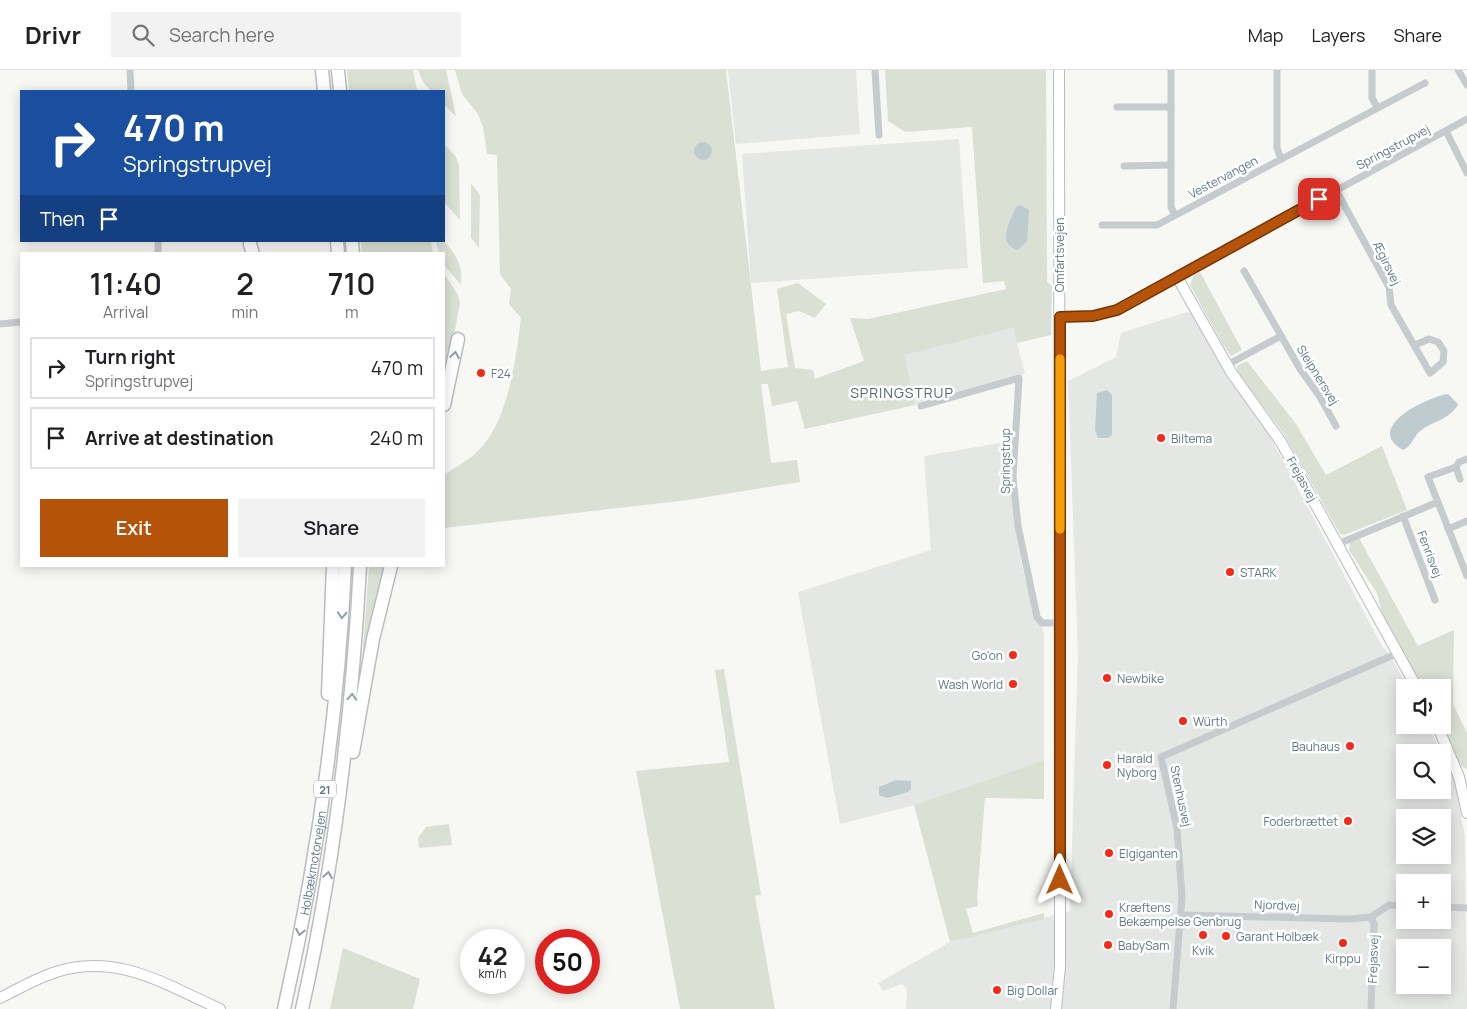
<!DOCTYPE html>
<html lang="en">
<head>
<meta charset="utf-8">
<style>
  body { margin:0; font-family:Manrope,sans-serif; background:#f2f2f2; color:#202124; height:100vh; display:flex; flex-direction:column; font-size:19px; white-space:nowrap }
  * { box-sizing:border-box; margin:0 }
  p { font-size:16px; color:#757577 }
  .icon { flex:none; width:28px; height:28px; fill:none; stroke:currentColor; stroke-width:2; stroke-linecap:round; stroke-linejoin:round }
  .map { position:relative; flex:1; overflow:hidden }
  .details { position:absolute; left:20px; top:182px; width:425px; height:315px; display:flex; flex-direction:column; background:#fff; border-radius:0px; box-shadow:0 2px 12px #0003 }
  .details>* { flex:none }
  .guide { position:absolute; left:20px; top:20px; width:425px; height:152px; border-radius:0px; box-shadow:0 2px 12px #0003; background:#1a4fa0; color:#fff; overflow:hidden }
  .tools { position:absolute; left:1396px; top:609px; display:grid; gap:10px }
  .tools a { display:grid; place-items:center; width:55px; height:55px; border-radius:0px; background:#fff; box-shadow:0 2px 12px #0003; font-size:25px }
  .speed { position:absolute; left:460px; top:859px; display:flex; gap:10px; font-size:25px; font-weight:700; text-align:center }
  .speed>* { display:grid; place-content:center; width:65px; height:65px; border-radius:50%; background:#fff; box-shadow:0 2px 12px #0003; line-height:1 }
  .speed small { font-size:12px; font-weight:400 }
  .speed .limit { border:8px solid #d22; background:#fff; color:#111 }
  .pin { position:absolute; display:grid; place-items:center; width:42px; height:42px; color:#fff; margin:-21px; border-radius:10px; box-shadow:0 2px 8px #0006 }
  .me { position:absolute; width:55px; margin:-28px; rotate:0deg; stroke-linejoin:round; filter:drop-shadow(0 0 4px #0008) }
  .turn { display:flex; align-items:center; gap:18px; height:105px; padding:0 20px; font-size:22px }
  .turn .icon { width:65px; height:65px; stroke-width:2.5 }
  .turn b { display:block; font-size:35px; line-height:42px }
  .then { display:flex; align-items:center; height:48px; padding:0 20px; background:#0003; gap:10px; font-size:19px }
  .eta { display:flex; justify-content:space-evenly; align-items:center; height:85px; text-align:center }
  .eta b { font-size:30px; font-weight:600; line-height:35px }
  .cta { display:flex; gap:10px; margin-top:auto; padding:10px 20px }
  .cta a { flex:1; height:58px; border-radius:0px; background:#b45309; color:#fff; font-size:20px; font-weight:600; line-height:58px; text-align:center }
  .cta a+a { background:#f2f2f2; color:#202124 }
  ul { padding:0; list-style:none }
  li { display:flex; align-items:center; gap:15px; height:62px; margin:0 10px 8px; padding:0 10px; border:2px solid #e0e0e0; border-radius:0px }
  li div { flex:1 }
  li b { display:block; font-size:19px }
  li em { font-style:normal }
  header { display:flex; align-items:center; gap:30px; box-sizing:border-box; height:70px; padding:0 25px; background:#fff; border-bottom:1px solid #e0e0e0 }
  header strong { font-size:24px }
  nav { display:flex; gap:28px; margin-inline-start:auto; font-size:18px }
  .search { width:350px; height:45px; background:#f2f2f2; display:flex; align-items:center; gap:12px; box-sizing:border-box; padding:0 18px; border-radius:0px; color:#757577; font-size:19px }
  .map>svg:first-child { display:block }
  .built { fill:#e5e7e5; fill-rule:evenodd }
  .green { fill:#dae0d4 }
  .water { fill:#becccf }
  .lines { fill:none; stroke-linecap:round; stroke-linejoin:round }
  .secondary-casing { stroke:#b6bdc1; stroke-width:12 }
  .highway-casing { stroke:#b8bdbf; stroke-width:15 }
  .street { stroke:#c6cbce; stroke-width:7 }
  .secondary { stroke:#fff; stroke-width:10 }
  .highway { stroke:#fff; stroke-width:12 }
  .oneway { stroke:#8fa0a8 }
  .route-casing { stroke:#753606; stroke-width:12 }
  .route { stroke:#b45309; stroke-width:9 }
  .slow { stroke:#f59e0b; stroke-width:9 }
  .poi-dot { fill:#f52916; stroke:#fff; stroke-width:2 }
  .labels { text-anchor:middle; dominant-baseline:central; stroke-width:5; stroke-linejoin:round; paint-order:stroke }
  .shield { fill:#fff; stroke:#8fa0a8; stroke-width:1 }
  .shield-label { font-size:11px; font-weight:bold; fill:#5f7882 }
  .street-label { font-size:12px; fill:#5f7882; stroke:#fff }
  .poi-label { font-size:12px; fill:#5f7882; stroke:#fff; text-anchor:start }
  .neighbourhood-label { font-size:14px; letter-spacing:1px; fill:#52646c; stroke:#fff }
</style>
</head>
<body>
<header>
<strong>Drivr</strong>
<div class="search"><svg class="icon" aria-label="search" viewBox="0 0 24 24"><circle cx="10" cy="10" r="6"/><path d="M15 15l6 6"/></svg>Search here</div>
<nav><a>Map</a><a>Layers</a><a>Share</a></nav>
</header>
<div class="map">
<svg width="1467" height="939" viewBox="0 0 1467 939">
  <rect width="100%" height="100%" fill="#f7f7f4"/>
  <!-- built -->
  <g class="built">
    <polygon points="728,0 856,0 860,64 736,74"/>
    <polygon points="959,69 968,198 751,213 742,84"/>
    <path d="M1190 241 1266 359 1382 576 1392 588 1407 617 1405 618V655H1427L1441 682H1405V720H1442L1443 685 1453 705 1465 766 1467 939H906L907 919 902 914 883 921 878 913 950 872 1070 841 1078 584 1068 311 1116 287 1121 263ZM1405 748H1442V785H1405ZM1405 812H1442V850H1405ZM1405 878H1442V915H1405Z"/>
    <polygon points="1013,258 1025,304 915,335 903,285"/>
    <polygon points="1012,371 1010,409 1017,470 1025,509 1044,563 1044,690 914,735 840,754 798,522 931,480 924,386"/>
  </g>
  <!-- green -->
  <g class="green">
    <polygon points="347,0 413,0 417,21 349,21"/>
    <polygon points="418,0 446,0 456,46 444,35 444,21 431,21 423,12"/>
    <path d="M455 0H726L761 301 788 297 777 219 798 213 826 234 815 248 799 241 786 244 795 298 813 300 815 309 864 291 850 248 868 249 1006 219 1004 211 983 213 972 57 905 62 888 51 885 0H1046L1047 212 1052 216 1051 265 1017 273 1013 258 904 285 915 335 805 359 797 331 772 336 768 314H761L771 393 797 390 800 412 688 430 444 458V405C454 398 466 392 476 383 508 354 516 289 521 248L509 234 511 219 500 204 497 85 487 84 483 57 478 44 462 24Z"/>
    <polygon points="444,74 456,87 459,95 460,150 444,132"/>
    <polygon points="471,113 480,125 479,178 471,168"/>
    <polygon points="361,171 431,171 433,184 362,184"/>
    <path d="M436 171H444C457 186 463 195 461 215L444 195V184H439Z"/>
    <polygon points="1200,202 1242,280 1231,286 1223,275 1190,215 1194,205"/>
    <polygon points="444,204 457,223 460,232 444,322"/>
    <polygon points="1247,291 1296,354 1326,405 1382,376 1407,440 1344,465 1340,464 1284,364 1237,301 1237,296"/>
    <polygon points="1359,468 1418,576 1454,560 1453,634 1467,663 1467,699 1459,695 1442,655 1442,618 1422,617 1383,547 1377,523 1349,480 1350,472"/>
    <polygon points="369,496 388,496 362,593"/>
    <polygon points="724,599 761,825 755,826 775,939 680,939 636,701 729,692 715,600"/>
    <polygon points="1044,690 1044,729 985,728 977,828 978,836 966,839 973,863 1044,843 1044,849 950,872 914,735"/>
    <polygon points="449,754 452,775 419,778 418,768 426,757"/>
    <polygon points="343,878 420,909 413,939 330,939"/>
  </g>
  <!-- water -->
  <g class="water">
    <circle cx="703" cy="81" r="9"/>
    <path d="M1020 135 1029 140 1027 171 1018 180C996 174 1010 152 1016 137Z"/>
    <polygon points="1107,320 1112,325 1112,365 1108,368 1098,368 1095,360 1097,323"/>
    <path d="M1448 324 1458 334C1451 350 1431 351 1419 362 1413 368 1411 377 1403 380 1363 357 1428 327 1448 324Z"/>
    <polygon points="896,710 911,711 911,719 908,722 887,728 879,725 879,717"/>
  </g>
  <g class="lines">
    <!-- secondary casing -->
    <g class="secondary-casing">
      <g id="secondary">
        <polyline points="1177,207 1231,302 1281,372 1417,618"/>
        <polyline points="1437,655 1459,707 1467,743"/>
        <path d="M0 928C18 919 37 908 56 902 117 882 166 915 220 939"/>
        <polyline points="1056,939 1060,896 1060,810 1059,0"/>
      </g>
    </g>
    <!-- highway casing -->
    <g class="highway-casing">
      <g id="highway">
        <polyline points="322,0 324,21"/>
        <polyline points="338,0 340,21"/>
        <polyline points="337,171 338,184"/>
        <polyline points="352,171 353,184"/>
        <polyline points="250,174 253,184"/>
        <polyline points="444,335 458,269"/>
        <polyline points="328,624 333,496"/>
        <polyline points="353,682 373,569 391,496"/>
        <path id="s1" d="M284 939C317 793 338 646 345 496"/>
        <path d="M302 939C335 793 352 645 360 496"/>
      </g>
    </g>
    <!-- street -->
    <g class="street">
      <polyline points="130,0 131,21"/>
      <polyline points="875,0 879,65"/>
      <polyline points="1171,0 1171,137 1175,145"/>
      <polyline points="1277,0 1277,78 1281,89"/>
      <polyline points="1372,0 1372,28 1377,37"/>
      <polyline points="1458,0 1467,15"/>
      <polyline points="1117,37 1171,37"/>
      <polyline points="1446,61 1467,103"/>
      <polyline points="1124,96 1171,95"/>
      <polyline points="1336,120 1389,217 1391,235 1430,303 1443,292 1444,281 1438,272 1429,269 1415,275"/>
      <polyline points="1102,155 1157,155 1425,13"/>
      <polyline points="158,184 158,171"/>
      <polyline points="1244,201 1300,299 1320,327 1336,356"/>
      <polyline points="1060,247 1101,245 1117,240 1467,49"/>
      <polyline points="0,254 21,252"/>
      <polyline points="1227,295 1281,266"/>
      <polyline points="921,336 1019,308 1013,407 1018,456 1037,547 1042,553 1060,553"/>
      <polyline points="1467,389 1459,392 1456,397 1428,407 1467,506"/>
      <polyline points="1456,397 1460,409"/>
      <polyline points="1403,446 1435,530"/>
      <polyline points="1448,459 1467,451"/>
      <polyline points="1338,474 1438,432"/>
      <polyline points="1442,837 1467,838"/>
      <polyline points="1182,845 1349,849 1371,847"/>
      <polyline points="1173,939 1182,827 1177,758 1161,687 1398,583"/>
      <polyline points="1371,939 1374,854 1371,847 1389,835 1405,836"/>
    </g>
    <!-- secondary -->
    <use href="#secondary" class="secondary"/>
    <!-- highway -->
    <use href="#highway" class="highway"/>
  </g>
  <!-- one-way arrows -->
  <defs><path id="oneway-chevron" d="M-2-3.5L2.5 0L-2 3.5" fill="none" stroke-width="1.6" stroke-linecap="round" stroke-linejoin="round" transform="scale(1.25)"/></defs>
  <g class="oneway">
    <use href="#oneway-chevron" transform="translate(455 285) rotate(-81)"/>
    <use href="#oneway-chevron" transform="translate(342 545) rotate(93)"/>
    <use href="#oneway-chevron" transform="translate(352 627) rotate(-86)"/>
    <use href="#oneway-chevron" transform="translate(328 805) rotate(-81)"/>
    <use href="#oneway-chevron" transform="translate(300 862) rotate(101)"/>
  </g>
  <g class="lines">
    <!-- route casing -->
    <g class="route-casing">
      <polyline id="route" points="1060,810 1060,247 1093,246 1117,240 1319,129"/>
    </g>
    <!-- route -->
    <use href="#route" class="route"/>
    <!-- slow -->
    <polyline class="slow" points="1060,459 1060,289"/>
  </g>
  <!-- markers -->
  <g class="poi-dot">
    <circle cx="481" cy="303" r="5"/>
    <circle cx="1161" cy="368" r="5"/>
    <circle cx="1230" cy="502" r="5"/>
    <circle cx="1013" cy="585" r="5"/>
    <circle cx="1107" cy="608" r="5"/>
    <circle cx="1013" cy="614" r="5"/>
    <circle cx="1183" cy="651" r="5"/>
    <circle cx="1350" cy="676" r="5"/>
    <circle cx="1107" cy="695" r="5"/>
    <circle cx="1348" cy="751" r="5"/>
    <circle cx="1109" cy="783" r="5"/>
    <circle cx="1109" cy="844" r="5"/>
    <circle cx="1203" cy="865" r="5"/>
    <circle cx="1226" cy="866" r="5"/>
    <circle cx="1343" cy="873" r="5"/>
    <circle cx="1108" cy="875" r="5"/>
    <circle cx="997" cy="920" r="5"/>
  </g>
  <g class="labels">
    <!-- shield labels -->
    <rect class="shield" x="314" y="710.5" width="22" height="17" rx="4"/>
    <g class="shield-label">
      <text x="325" y="719">21</text>
    </g>
    <!-- street labels -->
    <g class="street-label">
      <text transform="translate(1393 77) rotate(-28)">Springstrupvej</text>
      <text transform="translate(1223 107) rotate(-28)">Vestervangen</text>
      <text transform="translate(1059 185) rotate(-90)">Omfartsvejen</text>
      <text transform="translate(1387 193) rotate(64)">Ægirsvej</text>
      <text transform="translate(1318 305) rotate(58)">Sleipnersvej</text>
      <text transform="translate(1005 391) rotate(-90)">Springstrup</text>
      <text transform="translate(1302 409) rotate(61)">Frejasvej</text>
      <text transform="translate(1430 484) rotate(69)">Fenrisvej</text>
      <text transform="translate(1181 726) rotate(78)">Stenhusvej</text>
      <text stroke="none"><textPath href="#s1" startOffset="149">Holbækmotorvejen</textPath></text>
      <text transform="translate(1277 835) rotate(2)">Njordvej</text>
      <text transform="translate(1373 889) rotate(-88)">Frejasvej</text>
    </g>
    <!-- poi labels -->
    <g class="poi-label">
      <text x="491" y="303">F24</text>
      <text x="1171" y="368">Biltema</text>
      <text x="1240" y="502">STARK</text>
      <text x="1003" y="585" text-anchor="end">Go'on</text>
      <text x="1117" y="608">Newbike</text>
      <text x="1003" y="614" text-anchor="end">Wash World</text>
      <text x="1193" y="651">Würth</text>
      <text x="1340" y="676" text-anchor="end">Bauhaus</text>
      <text x="1117" y="688">Harald<tspan x="1117" dy="14">Nyborg</tspan></text>
      <text x="1338" y="751" text-anchor="end">Foderbrættet</text>
      <text x="1119" y="783">Elgiganten</text>
      <text x="1119" y="837">Kræftens<tspan x="1119" dy="14">Bekæmpelse Genbrug</tspan></text>
      <text x="1236" y="866">Garant Holbæk</text>
      <text x="1118" y="875">BabySam</text>
      <text x="1203" y="880" text-anchor="middle">Kvik</text>
      <text x="1343" y="888" text-anchor="middle">Kirppu</text>
      <text x="1007" y="920">Big Dollar</text>
    </g>
    <!-- neighbourhood labels -->
    <g class="neighbourhood-label">
      <text x="902" y="322">SPRINGSTRUP</text>
    </g>
  </g>
</svg>
<div class="tools">
<a><svg class="icon" aria-label="sound" viewBox="0 0 24 24"><path d="M4 9h4l5-4v14l-5-4H4zM17 9q2 3 0 6"/></svg></a>
<a><svg class="icon" aria-label="search" viewBox="0 0 24 24"><circle cx="10" cy="10" r="6"/><path d="M15 15l6 6"/></svg></a>
<a><svg class="icon" aria-label="layers" viewBox="0 0 24 24"><path d="M12 4l9 5-9 5-9-5zM3 14l9 5 9-5"/></svg></a>
<a>+</a>
<a>−</a>
</div>
<div class="speed"><div>42<small>km/h</small></div><div class="limit">50</div></div>
<div class="pin" style="left:1319px;top:129px;background:#d93025"><svg class="icon" aria-label="arrive" viewBox="0 0 24 24"><path d="M6 21V4h12l-3 4 3 4H6"/></svg></div>
<svg class="me" style="left:1060px;top:810px" viewBox="-20 -20 40 40"><path d="M0-17L14 15 0 8-14 15z" fill="#b45309" stroke="#fff" stroke-width="4"/></svg>
<div class="guide">
<div class="turn"><svg class="icon" aria-label="right" viewBox="0 0 24 24"><path d="M7 20v-9h11M14 6l5 5-5 5"/></svg><div><b>470 m</b>Springstrupvej</div></div>
<div class="then">Then<svg class="icon" aria-label="arrive" viewBox="0 0 24 24"><path d="M6 21V4h12l-3 4 3 4H6"/></svg></div>
</div>
<section class="details">
<div class="eta">
<div><b>11:40</b><p>Arrival</p></div>
<div><b>2</b><p>min</p></div>
<div><b>710</b><p>m</p></div>
</div>
<ul>
<li><svg class="icon" aria-label="right" viewBox="0 0 24 24"><path d="M7 20v-9h11M14 6l5 5-5 5"/></svg><div><b>Turn right</b><p>Springstrupvej</p></div><em>470 m</em></li>
<li><svg class="icon" aria-label="arrive" viewBox="0 0 24 24"><path d="M6 21V4h12l-3 4 3 4H6"/></svg><div><b>Arrive at destination</b></div><em>240 m</em></li>
</ul>
<div class="cta"><a>Exit</a><a>Share</a></div>
</section>
</div>
</body>
</html>
